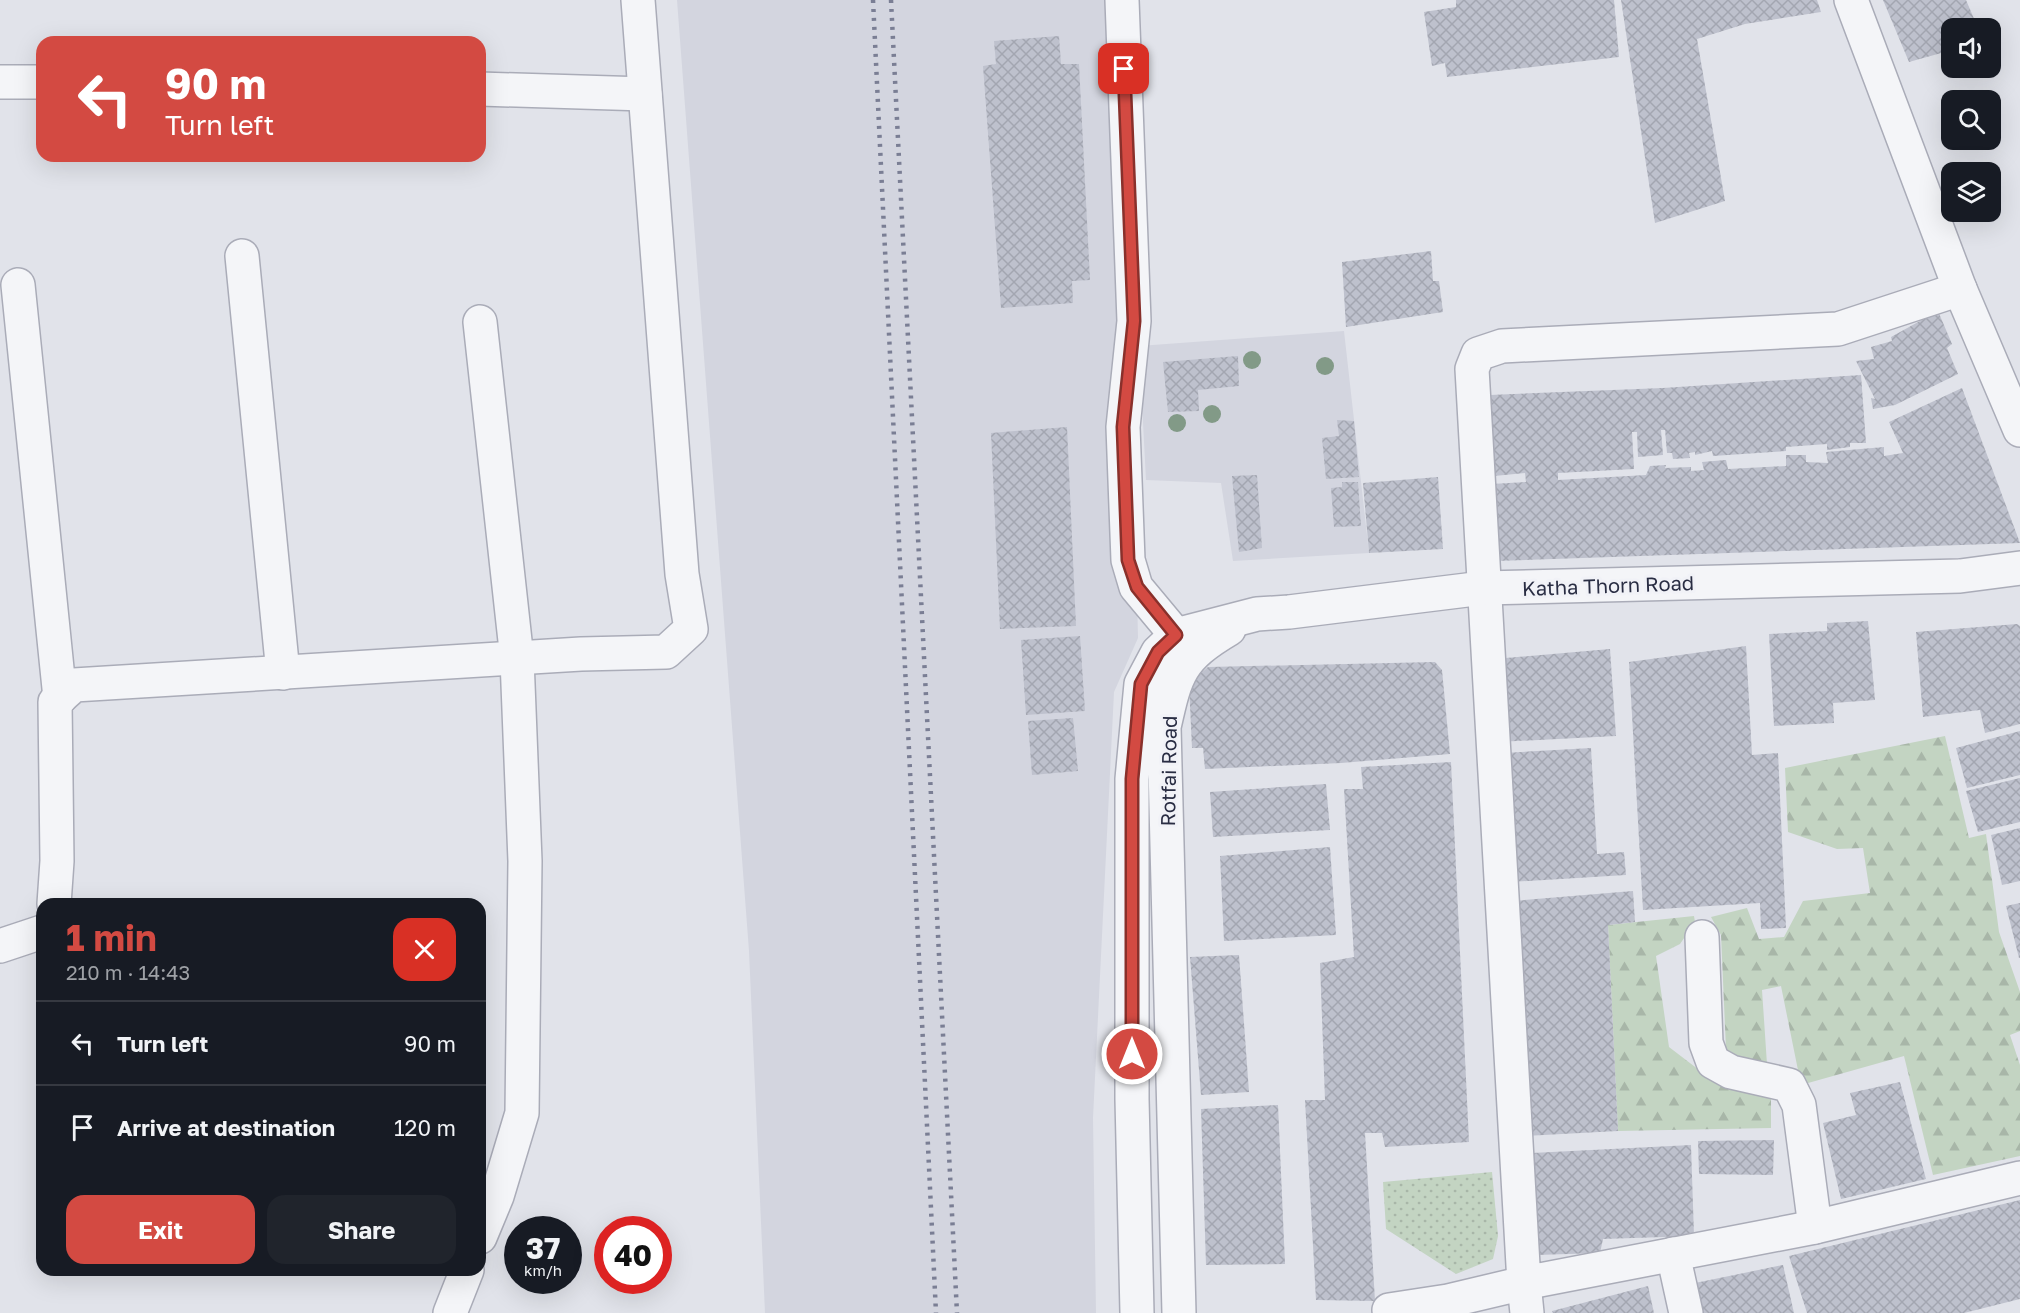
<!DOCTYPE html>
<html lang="en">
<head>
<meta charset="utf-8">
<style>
  body { margin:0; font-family:"Golos Text",sans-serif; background:#20242c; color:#f1f3f6; height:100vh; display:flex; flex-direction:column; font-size:22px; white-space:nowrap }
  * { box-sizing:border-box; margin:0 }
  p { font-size:20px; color:#9ea1a6 }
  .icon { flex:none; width:33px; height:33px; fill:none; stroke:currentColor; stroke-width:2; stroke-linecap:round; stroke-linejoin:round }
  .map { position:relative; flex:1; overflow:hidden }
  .drawer { position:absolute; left:36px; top:898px; width:450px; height:378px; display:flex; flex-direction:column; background:#171b24; border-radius:18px; box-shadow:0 6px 24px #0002 }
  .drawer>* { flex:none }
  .guide { position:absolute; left:36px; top:36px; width:450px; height:126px; border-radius:18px; box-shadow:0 6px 24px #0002; background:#d34a42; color:#fff; overflow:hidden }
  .tools { position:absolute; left:1941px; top:18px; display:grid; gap:12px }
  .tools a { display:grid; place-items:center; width:60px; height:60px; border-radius:12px; background:#171b24; box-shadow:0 6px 24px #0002; font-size:30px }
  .speed { position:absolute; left:504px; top:1216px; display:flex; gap:12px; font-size:30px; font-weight:700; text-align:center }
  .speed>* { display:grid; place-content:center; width:78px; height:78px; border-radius:50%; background:#171b24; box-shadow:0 6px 24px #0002; line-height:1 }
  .speed small { font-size:15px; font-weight:400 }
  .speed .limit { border:9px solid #d22; background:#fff; color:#111 }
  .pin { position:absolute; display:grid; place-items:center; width:51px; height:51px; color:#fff; margin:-26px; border-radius:12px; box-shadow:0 3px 9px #0006 }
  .me { position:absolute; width:66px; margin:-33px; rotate:0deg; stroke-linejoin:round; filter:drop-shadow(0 0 4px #0008) }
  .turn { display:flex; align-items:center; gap:21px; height:126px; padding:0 30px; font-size:27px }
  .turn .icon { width:78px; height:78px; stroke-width:2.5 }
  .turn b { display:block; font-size:42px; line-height:51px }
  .round { display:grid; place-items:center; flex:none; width:63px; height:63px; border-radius:18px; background:#20242c }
  .overview { display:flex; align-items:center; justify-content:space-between; height:102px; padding:0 30px }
  h1 { font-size:36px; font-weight:700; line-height:45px; color:#d34a42 }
  .action { display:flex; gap:12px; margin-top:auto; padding:12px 30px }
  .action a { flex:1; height:69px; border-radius:18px; background:#d34a42; color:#fff; font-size:24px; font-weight:700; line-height:69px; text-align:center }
  .action a+a { background:#20242c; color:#f1f3f6 }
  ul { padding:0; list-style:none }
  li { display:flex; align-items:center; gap:18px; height:84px; padding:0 30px; border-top:2px solid #363941 }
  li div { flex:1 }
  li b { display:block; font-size:22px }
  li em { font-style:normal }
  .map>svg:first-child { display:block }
  .built { fill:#d3d5df }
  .grass { fill:url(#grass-dots) }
  .forest { fill:url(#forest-firs) }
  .building { fill:url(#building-cross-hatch) }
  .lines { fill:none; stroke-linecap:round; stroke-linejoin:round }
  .minor-casing { stroke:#aaacb8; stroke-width:36 }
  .minor { stroke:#f4f5f8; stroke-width:33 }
  .rail { stroke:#7a7e94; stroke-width:4.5; stroke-dasharray:3 6; stroke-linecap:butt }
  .tree { fill:#829a87 }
  .route-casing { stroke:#89302b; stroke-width:15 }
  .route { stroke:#d34a42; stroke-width:10 }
  .labels { text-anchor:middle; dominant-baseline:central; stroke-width:6; stroke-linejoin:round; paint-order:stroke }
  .street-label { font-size:20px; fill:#292d43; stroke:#f1f2f7 }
</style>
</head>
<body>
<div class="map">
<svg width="2020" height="1313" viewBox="0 0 2020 1313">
  <defs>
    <pattern id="grass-dots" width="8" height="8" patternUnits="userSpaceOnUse" patternTransform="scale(1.5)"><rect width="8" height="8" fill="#c3d4c2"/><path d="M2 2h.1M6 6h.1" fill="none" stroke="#a8b6a8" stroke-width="1.8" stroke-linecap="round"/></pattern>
    <pattern id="forest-firs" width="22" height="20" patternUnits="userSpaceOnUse" patternTransform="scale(1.5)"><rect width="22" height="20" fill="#c3d4c2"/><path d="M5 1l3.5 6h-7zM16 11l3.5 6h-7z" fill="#a8b6a8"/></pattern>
    <pattern id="building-cross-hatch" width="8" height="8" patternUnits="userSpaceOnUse" patternTransform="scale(1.5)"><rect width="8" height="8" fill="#bec1cd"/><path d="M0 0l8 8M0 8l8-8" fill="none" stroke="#a3a6b1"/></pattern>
  </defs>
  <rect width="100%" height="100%" fill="#e1e3ea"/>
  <!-- built -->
  <g class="built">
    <polygon points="677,0 1123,0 1138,638 1114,692 1093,1118 1096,1313 765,1313 749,951"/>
    <polygon points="1344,331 1369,553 1233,561 1221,483 1146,480 1139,346"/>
  </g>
  <!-- grass -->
  <polygon class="grass" points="1492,1172 1498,1236 1493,1259 1456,1274 1386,1229 1383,1182"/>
  <!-- forest -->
  <g class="forest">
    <polygon points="1945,736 1969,838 1986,834 1999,932 2020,992 2020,1031 2010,1035 2020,1065 2020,1156 1933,1175 1904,1056 1801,1085 1781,986 1762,990 1767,1064 1739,1068 1726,1049 1721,935 1711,917 1747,908 1759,939 1784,937 1803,901 1870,893 1863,848 1837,849 1788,832 1785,768"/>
    <polygon points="1694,916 1695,922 1680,944 1656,956 1669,1047 1703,1073 1761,1085 1771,1099 1771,1128 1618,1131 1608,925"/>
  </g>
  <!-- building -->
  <g class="building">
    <polygon points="1456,0 1614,0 1619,57 1447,77 1445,63 1432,66 1424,12 1456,7"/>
    <polygon points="1621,0 1817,0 1821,12 1745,24 1697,39 1725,201 1655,223"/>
    <polygon points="1883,0 1966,0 1978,28 1952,28 1952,50 1909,62"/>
    <polygon points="1059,36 1061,64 1079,64 1090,280 1072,281 1073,303 1001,308 983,66 996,64 994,41"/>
    <polygon points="1431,251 1433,281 1439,281 1443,312 1346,327 1342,262"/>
    <polygon points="1938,311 1952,344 1947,348 1958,374 1895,405 1873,409 1871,398 1875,399 1856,361 1874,359 1871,347 1892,341 1891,337"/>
    <polygon points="1238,356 1239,386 1198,390 1199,411 1168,412 1163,362"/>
    <polygon points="1861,375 1866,443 1850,443 1850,447 1827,450 1827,444 1786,447 1786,451 1713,456 1712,451 1695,455 1695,452 1689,453 1690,458 1673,459 1672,453 1667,453 1665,430 1661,430 1663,455 1638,457 1637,432 1632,432 1634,469 1558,473 1558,480 1646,475 1650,466 1666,465 1665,468 1691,467 1691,471 1704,470 1702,462 1726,460 1728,469 1786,466 1786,455 1806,455 1806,462 1828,463 1826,452 1884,447 1884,456 1903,453 1889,422 1962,388 2020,543 1496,561 1492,484 1526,482 1525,473 1494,476 1490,395 1663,388"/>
    <polygon points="1337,420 1354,421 1359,477 1326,479 1322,438 1339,436"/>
    <polygon points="1067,427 1076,626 1000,629 991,433"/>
    <polygon points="1257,475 1262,548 1239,552 1232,476"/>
    <polygon points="1438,477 1443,549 1369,553 1363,483"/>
    <polygon points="1342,482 1358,482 1361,526 1334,527 1331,488 1342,487"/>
    <polygon points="1868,621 1875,700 1833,703 1834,723 1774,726 1769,634 1827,631 1827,623"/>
    <polygon points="2017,624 2020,626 2020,724 1985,733 1980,710 1923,717 1916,632"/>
    <polygon points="1080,636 1085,711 1026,715 1021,640"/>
    <polygon points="1746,646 1752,755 1778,753 1786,928 1761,929 1760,903 1643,910 1629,662"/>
    <polygon points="1610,649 1616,736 1497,742 1494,659"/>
    <polygon points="1435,662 1442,670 1450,754 1341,763 1205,769 1203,748 1192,748 1189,684 1208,667"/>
    <polygon points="1073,718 1078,771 1032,775 1028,721"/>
    <polygon points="2020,731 2020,775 1967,788 1956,748"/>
    <polygon points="1591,748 1597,854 1624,852 1626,875 1511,882 1504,753"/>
    <polygon points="1451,762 1469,1142 1385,1147 1382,1133 1365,1133 1375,1301 1316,1300 1305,1100 1325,1100 1320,963 1354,957 1344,789 1363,789 1361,767"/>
    <polygon points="2020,778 2020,822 1978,832 1966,791"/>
    <polygon points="1326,784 1330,830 1213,837 1210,792"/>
    <polygon points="2020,828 2020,881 2002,885 1991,835"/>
    <polygon points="1330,847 1336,935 1224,941 1220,856"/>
    <polygon points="1633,891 1635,922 1608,925 1618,1131 1525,1136 1513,901"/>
    <polygon points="2020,903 2020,958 2019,958 2006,906"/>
    <polygon points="1239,955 1249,1092 1201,1095 1190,957"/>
    <polygon points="1900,1082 1926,1179 1841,1199 1823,1123 1856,1115 1850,1093"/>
    <polygon points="1278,1105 1285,1264 1206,1265 1201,1109"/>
    <polygon points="1774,1140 1773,1175 1699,1174 1698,1141"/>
    <polygon points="1691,1145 1694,1236 1603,1239 1600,1253 1536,1255 1532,1153"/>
    <polygon points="2020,1200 2020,1299 1964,1313 1807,1313 1789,1256"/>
    <polygon points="1783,1265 1794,1313 1702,1313 1695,1283"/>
    <polygon points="1648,1286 1654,1313 1553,1313 1552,1311"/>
  </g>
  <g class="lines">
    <!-- minor casing -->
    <g class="minor-casing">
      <g id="minor">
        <polyline points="1122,0 1134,321 1123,427 1128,560 1136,587 1176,635"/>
        <polyline points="1851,0 1960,289 2020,430"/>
        <polyline points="0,82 42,82"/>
        <polyline points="480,89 645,94"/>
        <polyline points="242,256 283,673"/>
        <polyline points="18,285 60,698"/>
        <polyline points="1960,289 1838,329 1502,346 1478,354 1472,369 1524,1283 1815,1227 2020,1178"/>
        <polyline points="54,904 57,861 55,702 74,685 581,654 666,652 691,629 682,574 638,0"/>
        <polyline points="1702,937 1706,1043 1713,1062 1731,1072 1789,1085 1799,1105 1815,1227"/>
        <polyline points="0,946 42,932"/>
        <polyline points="480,1237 497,1196 522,1113 525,861 517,659 480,322"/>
        <polyline points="1673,1254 1686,1313"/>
        <polyline points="1389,1310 1448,1301 1524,1283 1527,1313"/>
        <polyline points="450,1313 467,1270"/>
        <polyline points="1137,1313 1132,1099 1132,779 1141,684 1158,652 1176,635 1257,614 1289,612 1483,588 1960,576 2020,568"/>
        <path d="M1179 1313 1164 727C1176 673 1180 658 1229 629"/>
      </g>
    </g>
    <!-- minor -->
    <use href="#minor" class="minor"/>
    <!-- rail -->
    <g class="rail">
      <polyline points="873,0 936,1313"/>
      <polyline points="891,0 957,1313"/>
    </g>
  </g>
  <!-- trees -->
  <g class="tree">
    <circle cx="1252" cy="360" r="9"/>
    <circle cx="1325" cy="366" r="9"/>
    <circle cx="1212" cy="414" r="9"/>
    <circle cx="1177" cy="423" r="9"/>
  </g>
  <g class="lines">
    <!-- route casing -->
    <g class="route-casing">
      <polyline id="route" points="1124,69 1134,321 1123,427 1128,560 1137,587 1176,635 1158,652 1141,684 1132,779 1132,1054"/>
    </g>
    <!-- route -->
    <use href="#route" class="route"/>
  </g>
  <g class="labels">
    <!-- street labels -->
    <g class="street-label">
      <text transform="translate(1608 585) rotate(-2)">Katha Thorn Road</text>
      <text transform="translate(1168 771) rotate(-89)">Rotfai Road</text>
    </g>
  </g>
</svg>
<div class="tools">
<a><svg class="icon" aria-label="sound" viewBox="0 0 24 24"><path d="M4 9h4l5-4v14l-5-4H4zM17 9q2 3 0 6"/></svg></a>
<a><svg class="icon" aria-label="search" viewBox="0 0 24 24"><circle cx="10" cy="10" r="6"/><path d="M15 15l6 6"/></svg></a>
<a><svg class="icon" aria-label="layers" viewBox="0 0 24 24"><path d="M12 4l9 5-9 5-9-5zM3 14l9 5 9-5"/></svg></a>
</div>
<div class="speed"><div>37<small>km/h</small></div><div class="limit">40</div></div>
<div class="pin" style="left:1124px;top:69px;background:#d93025"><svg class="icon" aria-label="arrive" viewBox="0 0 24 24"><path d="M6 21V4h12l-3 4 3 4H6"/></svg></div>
<svg class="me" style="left:1132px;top:1054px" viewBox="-20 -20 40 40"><circle r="17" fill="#d34a42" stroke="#fff" stroke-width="3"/><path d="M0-11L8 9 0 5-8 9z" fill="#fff"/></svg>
<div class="guide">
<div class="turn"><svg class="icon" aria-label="left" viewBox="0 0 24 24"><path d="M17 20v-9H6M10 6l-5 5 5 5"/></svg><div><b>90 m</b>Turn left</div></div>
</div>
<section class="drawer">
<div class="overview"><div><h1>1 min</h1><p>210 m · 14:43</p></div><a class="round" style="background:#d93025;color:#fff"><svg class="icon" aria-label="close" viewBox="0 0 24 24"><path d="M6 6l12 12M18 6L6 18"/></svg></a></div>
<ul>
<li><svg class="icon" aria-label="left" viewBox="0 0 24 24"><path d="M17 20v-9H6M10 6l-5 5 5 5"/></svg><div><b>Turn left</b></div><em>90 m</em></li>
<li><svg class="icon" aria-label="arrive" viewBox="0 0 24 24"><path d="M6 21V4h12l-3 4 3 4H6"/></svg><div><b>Arrive at destination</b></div><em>120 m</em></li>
</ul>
<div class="action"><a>Exit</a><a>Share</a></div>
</section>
</div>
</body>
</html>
